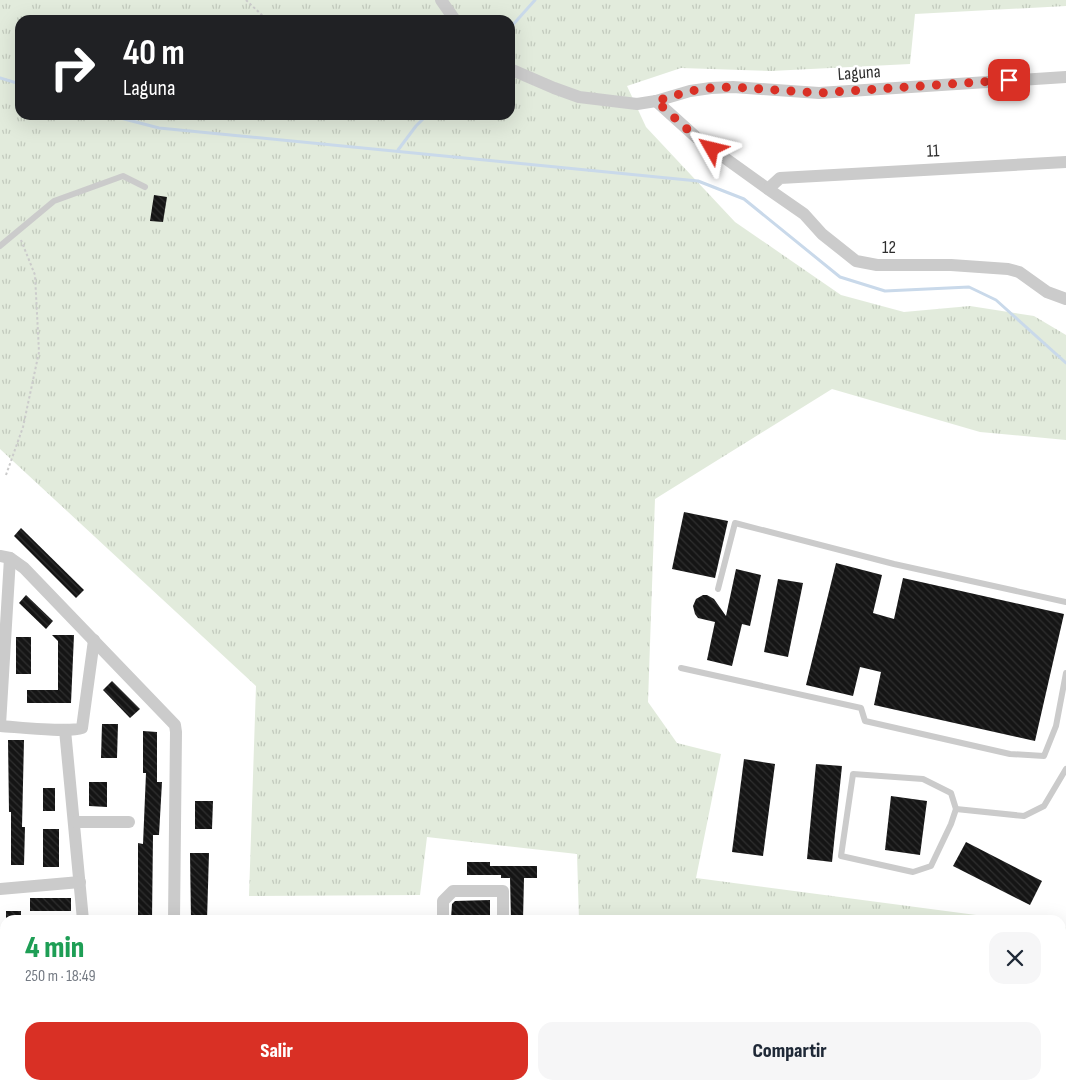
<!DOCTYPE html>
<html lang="es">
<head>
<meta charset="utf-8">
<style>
  body { margin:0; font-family:"Sofia Sans Condensed",sans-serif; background:#f6f6f7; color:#1f2937; height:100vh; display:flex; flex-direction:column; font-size:19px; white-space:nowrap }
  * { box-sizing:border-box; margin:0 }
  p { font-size:16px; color:#747a83 }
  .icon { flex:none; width:28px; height:28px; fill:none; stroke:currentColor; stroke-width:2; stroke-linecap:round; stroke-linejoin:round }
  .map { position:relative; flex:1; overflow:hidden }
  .details { position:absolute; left:0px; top:915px; width:1066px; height:175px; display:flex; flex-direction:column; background:#fff; border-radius:15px 15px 0 0; box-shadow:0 5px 20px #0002 }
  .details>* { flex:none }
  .banner { position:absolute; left:15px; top:15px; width:500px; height:105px; border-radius:15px; box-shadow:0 5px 20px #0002; background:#202124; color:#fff; overflow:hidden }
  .pin { position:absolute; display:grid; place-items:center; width:42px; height:42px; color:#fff; margin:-21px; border-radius:10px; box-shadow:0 2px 8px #0006 }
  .me { position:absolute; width:55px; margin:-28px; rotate:307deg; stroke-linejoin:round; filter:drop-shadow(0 0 4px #0008) }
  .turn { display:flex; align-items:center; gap:18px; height:105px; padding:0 25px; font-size:22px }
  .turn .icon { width:65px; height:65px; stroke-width:2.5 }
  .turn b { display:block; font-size:35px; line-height:42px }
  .round { display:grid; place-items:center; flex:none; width:52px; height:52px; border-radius:15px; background:#f6f6f7 }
  .overview { display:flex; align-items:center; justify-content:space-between; height:85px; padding:0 25px }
  h1 { font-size:30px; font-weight:800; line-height:38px; color:#1e9e55 }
  .cta { display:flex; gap:10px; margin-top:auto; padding:10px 25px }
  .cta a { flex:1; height:58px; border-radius:15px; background:#d93025; color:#fff; font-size:20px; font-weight:800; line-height:58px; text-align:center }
  .cta a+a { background:#f6f6f7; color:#1f2937 }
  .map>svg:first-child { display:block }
  .grass { fill:url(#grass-tufts); fill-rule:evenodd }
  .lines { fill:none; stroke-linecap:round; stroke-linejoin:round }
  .stream { stroke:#c9d9ea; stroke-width:3 }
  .building { fill:url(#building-back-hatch) }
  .path { stroke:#cbcbcb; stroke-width:2; stroke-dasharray:2.5 2.5; stroke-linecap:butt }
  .service { stroke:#cbcbcb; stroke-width:6 }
  .minor { stroke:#cbcbcb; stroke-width:12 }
  .tertiary { stroke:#cbcbcb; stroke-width:16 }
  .route { stroke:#d93025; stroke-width:9; stroke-dasharray:0 16.2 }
  .labels { text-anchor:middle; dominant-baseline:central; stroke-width:5; stroke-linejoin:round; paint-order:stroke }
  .street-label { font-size:18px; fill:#2e2e2e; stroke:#fff }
</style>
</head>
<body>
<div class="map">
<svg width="1066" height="1090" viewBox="0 0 1066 1090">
  <defs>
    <pattern id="grass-tufts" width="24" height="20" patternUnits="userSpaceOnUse" patternTransform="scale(1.25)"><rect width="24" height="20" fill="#e2ebdc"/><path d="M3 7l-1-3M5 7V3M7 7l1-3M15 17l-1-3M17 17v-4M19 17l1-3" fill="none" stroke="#c2cabd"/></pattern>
    <pattern id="building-back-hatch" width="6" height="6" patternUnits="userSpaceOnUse" patternTransform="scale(1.25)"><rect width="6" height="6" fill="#151515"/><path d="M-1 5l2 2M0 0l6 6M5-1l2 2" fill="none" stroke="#2f2f2f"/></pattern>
  </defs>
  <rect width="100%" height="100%" fill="#fff"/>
  <!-- grass -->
  <g class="grass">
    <path d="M0 0H1066V6L915 14 910 64 771 71 681 68 627 86 646 127 735 222 841 295 904 312 970 306 1034 316 1066 335V440L980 432 832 389 655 499 648 702 677 743 721 754 696 878 1014 920H579L577 854 427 837 420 895 249 896 256 686 0 449ZM20 20H510V115H20Z"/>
    <polygon points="1061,926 1066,927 1066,1010 1061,1009"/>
    <polygon points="0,991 5,997 5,1085 78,1085 82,1090 0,1090"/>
  </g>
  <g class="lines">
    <!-- stream -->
    <g class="stream">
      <polyline points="510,28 535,0"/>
      <polyline points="0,78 20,84"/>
      <polyline points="109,115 159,128 698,181 744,199 840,277 885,291 969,287 996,300 1066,363"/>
      <polyline points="398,150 416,126 427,115"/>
    </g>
  </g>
  <!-- building -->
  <g class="building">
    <polygon points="154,195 167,197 163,222 150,221"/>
    <polygon points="684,512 728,521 715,578 672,569"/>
    <polygon points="21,528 84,590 76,598 14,536"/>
    <polygon points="836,563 882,575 873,613 894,619 903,578 1064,614 1035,741 874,705 881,672 860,667 853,696 806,685"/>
    <polygon points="736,569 761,575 750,626 742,624 732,666 707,660 715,622 698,618 695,614 693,606 696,599 703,595 707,595 714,599 726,616"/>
    <polygon points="778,579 803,583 788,657 764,652"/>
    <polygon points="26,595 53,621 46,629 19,603"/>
    <polygon points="52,635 74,635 71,703 27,703 27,690 58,690 58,641"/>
    <rect x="16" y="637" width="15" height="37"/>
    <polygon points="112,681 140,709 130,718 103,690"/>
    <polygon points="102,724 118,724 117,758 101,758"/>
    <polygon points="143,731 157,732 157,782 162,782 159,835 153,835 152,920 138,920 138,843 143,844 146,773 143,773"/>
    <polygon points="8,740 24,740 22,827 25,827 24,865 11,865 11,812 9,812"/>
    <polygon points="744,759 775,764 763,856 732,852"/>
    <polygon points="816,764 842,766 832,862 807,859"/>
    <polygon points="89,782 107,782 107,807 89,806"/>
    <rect x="43" y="788" width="12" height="23"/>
    <polygon points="891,796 927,801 920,855 885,850"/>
    <polygon points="195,801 213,801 212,829 195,829"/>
    <rect x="43" y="829" width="16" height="38"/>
    <polygon points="966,842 1042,881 1030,905 953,866"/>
    <polygon points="190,853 209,853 207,920 191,920"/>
    <polygon points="467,862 490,862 490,866 537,866 537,878 524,878 523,920 511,920 510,878 501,878 501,875 467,875"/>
    <rect x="30" y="898" width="41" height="13"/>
    <polygon points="490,900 490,919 451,919 452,904 455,901"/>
    <rect x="6" y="911" width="15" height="9"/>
  </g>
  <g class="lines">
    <!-- path -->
    <g class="path">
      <polyline points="246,0 267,20"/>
      <polyline points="6,475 23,427 39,352 35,275 21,240"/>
      <polyline points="0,1058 5,1070"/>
      <polyline points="9,1090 11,1085"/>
    </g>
    <!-- service -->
    <g class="service">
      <polyline points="0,246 54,201 123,176 145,187"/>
      <polyline points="718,589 735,523 894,564 1066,602"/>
      <polyline points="681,668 861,708 865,721 1010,754 1044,756 1056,726 1066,673"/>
      <polygon points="853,774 923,779 951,793 956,809 951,824 931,866 913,872 841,856"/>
      <polyline points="956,809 1024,816 1044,806 1066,769"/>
    </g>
    <!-- minor -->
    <g class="minor">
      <polyline points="441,0 455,20"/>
      <polyline points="510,69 554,88 579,97 637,104 656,101 690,91 711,88 733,87 819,93 1066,77"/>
      <polyline points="656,101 697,138 768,189"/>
      <polyline points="1066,162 780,178 768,189 804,214 822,234 856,261 877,265 951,265 1008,269 1019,272 1047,292 1066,299"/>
      <polyline points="0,556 10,558 24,568 175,725 176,732 174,920"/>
      <polyline points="0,725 10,558"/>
      <path d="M0 726C17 727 69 733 82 728L94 640"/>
      <polyline points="65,730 83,920"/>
      <polyline points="75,822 129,822"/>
      <polyline points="0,889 80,882"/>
      <polyline points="443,920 443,901 453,891 503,891 503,920"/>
      <polyline points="0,963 5,969"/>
      <polyline points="694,1085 695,1090"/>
      <polyline points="160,1090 163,1085"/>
      <polyline points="771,1090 773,1085"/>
      <polyline points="1015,1090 1016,1085"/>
    </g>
    <!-- tertiary -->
    <polyline class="tertiary" points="570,1085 675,1088 679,1090"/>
  </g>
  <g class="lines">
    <!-- route -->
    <polyline class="route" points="712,149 697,138 656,101 690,91 711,88 733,87 819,93 1009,80"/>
  </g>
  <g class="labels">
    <!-- street labels -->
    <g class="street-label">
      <text transform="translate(859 73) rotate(-4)">Laguna</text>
      <text transform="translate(933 151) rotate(-3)">11</text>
      <text x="889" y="247">12</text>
    </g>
  </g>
</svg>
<div class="pin" style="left:1009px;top:80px;background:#d93025"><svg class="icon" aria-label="arrive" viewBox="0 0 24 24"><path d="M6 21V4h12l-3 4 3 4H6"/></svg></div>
<svg class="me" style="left:712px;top:149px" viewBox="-20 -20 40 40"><path d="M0-17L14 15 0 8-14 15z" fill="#d93025" stroke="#fff" stroke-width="4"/></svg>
<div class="banner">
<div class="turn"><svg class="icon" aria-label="right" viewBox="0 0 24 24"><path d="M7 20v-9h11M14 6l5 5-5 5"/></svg><div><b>40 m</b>Laguna</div></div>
</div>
<section class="details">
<div class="overview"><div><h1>4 min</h1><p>250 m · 18:49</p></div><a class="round"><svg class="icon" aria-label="close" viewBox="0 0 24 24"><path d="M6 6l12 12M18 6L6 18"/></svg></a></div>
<div class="cta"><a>Salir</a><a>Compartir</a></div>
</section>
</div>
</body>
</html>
